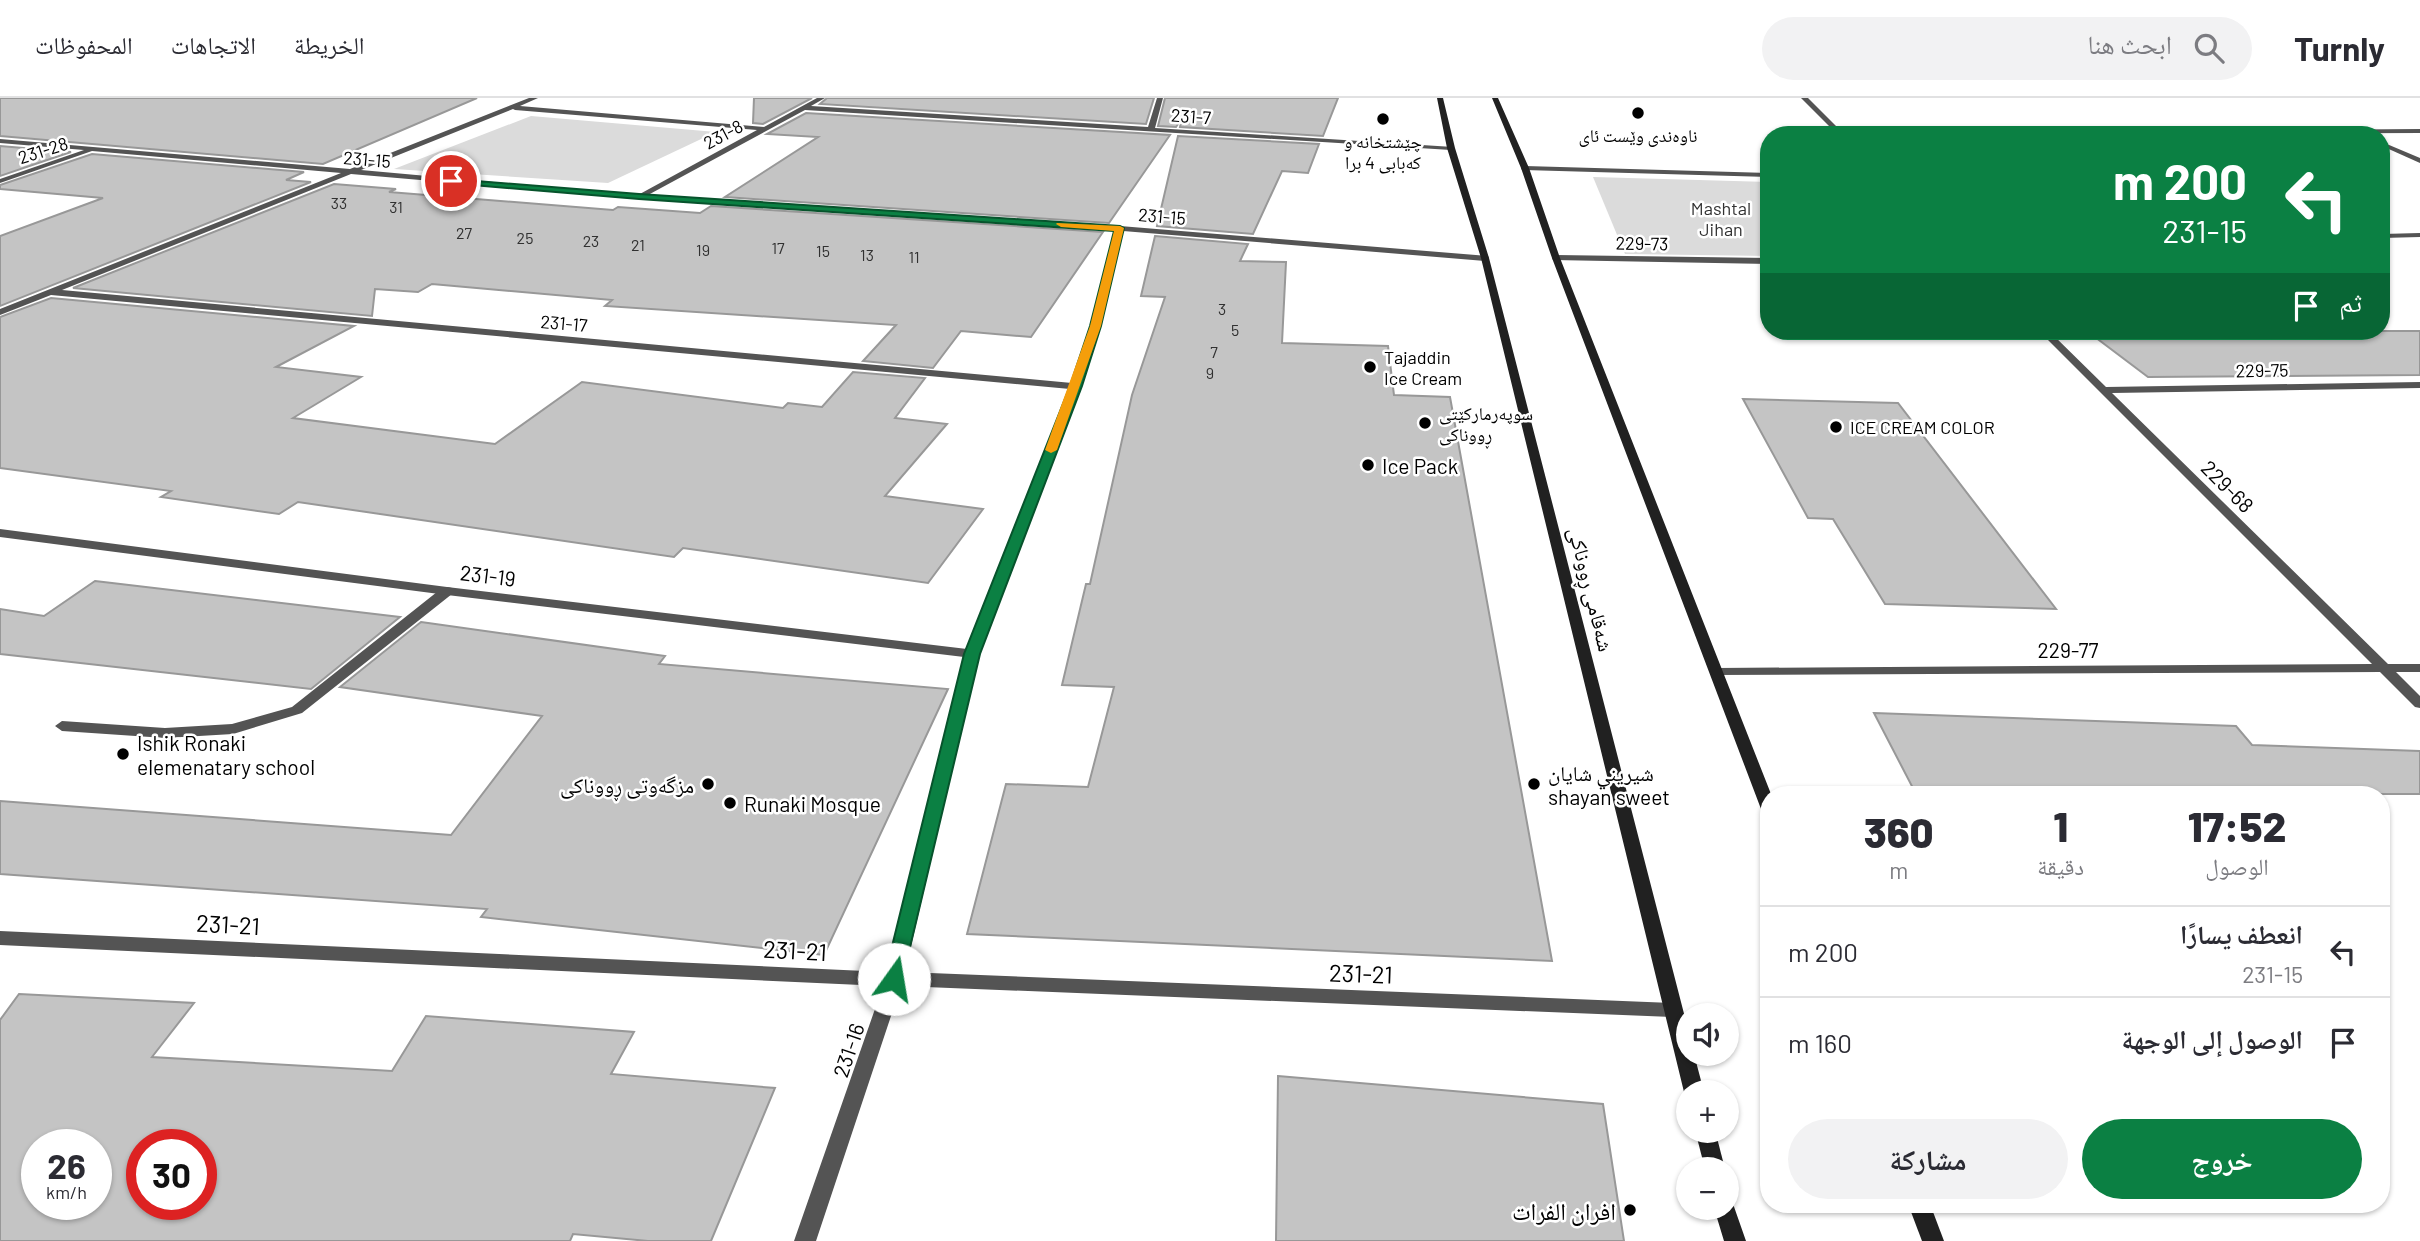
<!DOCTYPE html>
<html lang="ar">
<head>
<meta charset="utf-8">
<style>
  body { margin:0; font-family:Barlow,"Noto Naskh Arabic",sans-serif; background:#f2f2f3; color:#2b2b33; direction:rtl; height:100vh; display:flex; flex-direction:column; font-size:26px; white-space:nowrap }
  * { box-sizing:border-box; margin:0 }
  p { font-size:23px; color:#7c7c81 }
  .icon { flex:none; width:38px; height:38px; fill:none; stroke:currentColor; stroke-width:2; stroke-linecap:round; stroke-linejoin:round }
  .map { position:relative; flex:1; overflow:hidden; direction:ltr }
  .details { position:absolute; left:1760px; top:688px; width:630px; height:427px; display:flex; flex-direction:column; background:#fff; border-radius:28px; box-shadow:0 2px 5px #0004; direction:rtl }
  .details>* { flex:none }
  .hud { position:absolute; left:1760px; top:28px; width:630px; height:214px; border-radius:28px; box-shadow:0 2px 5px #0004; direction:rtl; background:#0b8043; color:#fff; overflow:hidden }
  .fabs { position:absolute; left:1676px; top:905px; display:grid; gap:14px }
  .fabs a { display:grid; place-items:center; width:63px; height:63px; border-radius:50%; background:#fff; box-shadow:0 2px 5px #0004; font-size:35px }
  .speed { position:absolute; left:21px; top:1031px; display:flex; gap:14px; font-size:35px; font-weight:700; text-align:center }
  .speed>* { display:grid; place-content:center; width:91px; height:91px; border-radius:50%; background:#fff; box-shadow:0 2px 5px #0004; line-height:1 }
  .speed small { font-size:18px; font-weight:400 }
  .speed .limit { border:10px solid #d22; background:#fff; color:#111 }
  .pin { position:absolute; display:grid; place-items:center; width:60px; height:60px; color:#fff; margin:-30px; border:4px solid #fff; border-radius:50%; box-shadow:0 2px 7px #0007 }
  .me { position:absolute; width:77px; margin:-38px; rotate:13deg; stroke-linejoin:round; filter:drop-shadow(0 0 5px #0008) }
  .turn { display:flex; align-items:center; gap:24px; height:147px; padding:0 28px; font-size:32px }
  .turn .icon { width:91px; height:91px; stroke-width:2.5 }
  .turn b { display:block; font-size:49px; line-height:60px }
  .then { display:flex; align-items:center; height:66px; padding:0 28px; background:#0003; gap:14px; font-size:26px }
  .eta { display:flex; justify-content:space-evenly; align-items:center; height:119px; text-align:center }
  .eta b { font-size:42px; font-weight:800; line-height:49px }
  .cta { display:flex; gap:14px; margin-top:auto; padding:14px 28px }
  .cta a { flex:1; height:80px; border-radius:42px; background:#0b8043; color:#fff; font-size:28px; font-weight:800; line-height:80px; text-align:center }
  .cta a+a { background:#f2f2f3; color:#2b2b33 }
  ul { padding:0; list-style:none }
  li { display:flex; align-items:center; gap:21px; height:91px; padding:0 28px; border-top:2px solid #e1e1e2 }
  li div { flex:1 }
  li b { display:block; font-size:26px }
  li em { font-style:normal }
  header { display:flex; align-items:center; gap:42px; box-sizing:border-box; height:98px; padding:0 35px; background:#fff; border-bottom:2px solid #e1e1e2 }
  header strong { font-size:33px }
  nav { display:flex; gap:38px; margin-inline-start:auto; font-size:24px }
  .search { width:490px; height:63px; background:#f2f2f3; display:flex; align-items:center; gap:18px; box-sizing:border-box; padding:0 24px; border-radius:38px; color:#7c7c81; font-size:26px }
  .map>svg:first-child { display:block }
  .green { fill:#dbdbdb }
  .building { fill:#c4c4c4; stroke:#989898; stroke-width:2; fill-rule:evenodd }
  .lines { fill:none; stroke-linecap:round; stroke-linejoin:round }
  .service { fill:#545454; fill-rule:evenodd }
  .minor { fill:#545454; fill-rule:evenodd }
  .secondary { fill:#212121; fill-rule:evenodd }
  .route { fill:#0b8043; stroke:#07532c; stroke-width:2 }
  .slow { fill:#f59e0b }
  .poi-dot { fill:#000; stroke:#fff; stroke-width:2.5 }
  .labels { text-anchor:middle; dominant-baseline:central; stroke-width:5; stroke-linejoin:round; paint-order:stroke }
  .far-number-label { font-size:16px; fill:#313131 }
  .far-street-label { font-size:18px; fill:#000; stroke:#fff }
  .far-poi-label { font-size:18px; fill:#000; stroke:#fff; text-anchor:start }
  .far-park-label { font-size:18px; fill:#323232; stroke:#fff }
  .poi-label { font-size:21px; fill:#000; stroke:#fff; text-anchor:start }
  .street-label { font-size:21px; fill:#000; stroke:#fff }
  .near-street-label { font-size:24px; fill:#000; stroke:#fff }
  .near-poi-label { font-size:24px; fill:#000; stroke:#fff; text-anchor:end }
</style>
</head>
<body>
<header>
<strong>Turnly</strong>
<div class="search"><svg class="icon" aria-label="search" viewBox="0 0 24 24"><circle cx="10" cy="10" r="6"/><path d="M15 15l6 6"/></svg>ابحث هنا</div>
<nav><a>الخريطة</a><a>الاتجاهات</a><a>المحفوظات</a></nav>
</header>
<div class="map">
<svg width="2420" height="1143" viewBox="0 0 2420 1143">
  <rect width="100%" height="100%" fill="#fff"/>
  <!-- green -->
  <g class="green">
    <polygon points="531,18 716,34 608,85 394,71"/>
    <polygon points="1593,79 1769,84 1769,158 1625,156"/>
  </g>
  <!-- building -->
  <g class="building">
    <polygon points="0,0 477,0 323,66 0,38"/>
    <polygon points="754,0 812,0 763,26 753,25"/>
    <polygon points="827,0 1154,0 1146,26 820,6"/>
    <polygon points="1165,0 1338,0 1323,38 1180,29 1182,20 1176,29 1158,28"/>
    <polygon points="806,15 1170,37 1109,125 725,99 818,39 767,36"/>
    <polygon points="1178,38 1319,46 1308,75 1282,73 1253,136 1157,128"/>
    <polygon points="0,48 71,54 0,78"/>
    <polygon points="92,56 304,74 286,82 311,84 0,208 0,138 103,100 0,91 0,87"/>
    <polygon points="334,86 396,91 389,94 613,112 618,109 700,115 711,108 1103,134 1031,239 961,233 933,270 863,263 896,227 605,208 612,202 432,186 418,194 375,191 372,218 73,190"/>
    <polygon points="1155,138 1248,146 1240,163 1286,164 1282,245 1388,248 1394,297 1450,299 1552,863 967,836 1006,686 1088,689 1114,589 1062,587 1086,486 1090,486 1132,297 1165,199 1141,198"/>
    <polygon points="51,200 354,228 276,269 361,279 293,320 495,346 582,284 783,310 788,305 822,309 853,274 925,280 895,320 947,326 885,398 983,411 928,485 683,450 674,459 298,404 279,416 161,399 171,393 0,370 0,219"/>
    <polygon points="2087,233 2420,233 2420,277 2148,279"/>
    <polygon points="1743,301 1898,305 2056,511 1885,506 1833,421 1808,420"/>
    <polygon points="95,483 400,519 311,591 0,556 0,511 44,518"/>
    <polygon points="421,524 665,558 659,566 948,591 824,857 481,819 487,811 0,776 0,703 451,737 542,618 340,589"/>
    <polygon points="1874,615 2236,628 2252,647 2420,653 2420,696 1916,696"/>
    <path d="M19 896 194 905 152 959 392 973 426 918 634 934 611 976 775 990 711 1143H648L573 1136 570 1143H0V922ZM37 1046H96V1106H37ZM142 1046H201V1106H142Z"/>
    <polygon points="1278,978 1603,1006 1624,1143 1276,1143"/>
  </g>
  <g class="lines">
    <!-- service -->
    <polygon class="service" points="447,489 452,490 453,493 452,496 302,615 233,636 165,640 62,633 55,628 62,623 165,630 232,626 292,609 442,490"/>
    <!-- minor -->
    <g class="minor">
      <path d="M529 0H538L520 8 764 29 817 0H825L811 8 1148 29 1157 0H1163L1155 30 1453 49 1451 52 805 12 648 97 1120 128 1488 158 1489 160 1485 163 1123 133 1100 228 1081 288 979 556 905 874 1672 905 1679 907 1681 912 1679 917 1672 919 901 888 816 1143H794L883 888 0 847V833L887 874 964 559 447 497 0 439V431L447 489 967 551 1070 291 51 197 0 217V211L341 75 92 53 0 85V81L84 52 0 45V41L350 71ZM513 11 515 12 757 32 638 97 361 72ZM351 76 639 101 1115 132 1090 228 1072 285 62 192Z"/>
      <polygon points="1801,0 1808,0 1845,37 1838,37"/>
      <polygon points="2420,31 2420,35 1877,37 1880,35"/>
      <polygon points="2382,44 2420,60 2420,65 2382,48"/>
      <polygon points="1525,68 1769,75 1769,79 1522,72 1521,70"/>
      <polygon points="2420,135 2420,139 2382,140 2382,136"/>
      <polygon points="1556,157 1769,160 1769,166 1553,162 1552,160"/>
      <polygon points="2039,233 2049,233 2106,289 2420,284 2420,290 2112,295 2388,566 2420,566 2420,574 2396,574 2420,598 2420,610 2415,609 2380,574 1712,577 1710,574 1717,570 2372,566"/>
    </g>
    <!-- secondary -->
    <g class="secondary">
      <polygon points="1437,0 1443,0 1455,50 1489,160 1689,935 1689,956 1694,956 1704,994 1689,994 1689,1000 1684,994 1481,160 1447,50"/>
      <polygon points="1492,0 1498,0 1529,70 1560,160 1771,696 1769,696 1769,716 1763,715 1761,711 1552,160 1521,70"/>
      <polygon points="1695,1032 1715,1032 1725,1071 1705,1071"/>
      <polygon points="1727,1101 1732,1103 1746,1143 1724,1143 1714,1110 1727,1110"/>
      <polygon points="1908,1106 1930,1106 1944,1143 1922,1143"/>
    </g>
  </g>
  <!-- route -->
  <polygon class="route" points="451,81 639,96 1120,128 1124,130 1101,228 1082,288 980,556 901,887 894,889 887,887 884,881 964,556 1070,288 1090,228 1114,133 639,101 448,85"/>
  <!-- slow -->
  <polygon class="slow" points="1057,125 1120,128 1124,130 1101,228 1057,352 1051,355 1045,352 1090,228 1114,133 1061,129 1056,126"/>
  <!-- markers -->
  <g class="poi-dot">
    <circle cx="1638" cy="15" r="7"/>
    <circle cx="1383" cy="21" r="7"/>
    <circle cx="1370" cy="269" r="7"/>
    <circle cx="1425" cy="325" r="7"/>
    <circle cx="1836" cy="329" r="7"/>
    <circle cx="1368" cy="367" r="7"/>
    <circle cx="123" cy="656" r="7"/>
    <circle cx="708" cy="686" r="7"/>
    <circle cx="1534" cy="686" r="7"/>
    <circle cx="730" cy="705" r="7"/>
    <circle cx="1630" cy="1112" r="7"/>
  </g>
  <g class="labels">
    <!-- far-number labels -->
    <g class="far-number-label">
      <text x="339" y="104">33</text>
      <text x="396" y="108">31</text>
      <text x="464" y="134">27</text>
      <text x="525" y="139">25</text>
      <text x="591" y="142">23</text>
      <text x="638" y="146">21</text>
      <text x="778" y="149">17</text>
      <text x="703" y="151">19</text>
      <text x="823" y="152">15</text>
      <text x="867" y="156">13</text>
      <text x="914" y="158">11</text>
      <text x="1222" y="210">3</text>
      <text x="1235" y="231">5</text>
      <text x="1214" y="253">7</text>
      <text x="1210" y="274">9</text>
    </g>
    <!-- far-street labels -->
    <g class="far-street-label">
      <text transform="translate(1191 18) rotate(4)">231-7</text>
      <text transform="translate(723 36) rotate(-28)">231-8</text>
      <text transform="translate(43 52) rotate(-18)">231-28</text>
      <text transform="translate(367 61) rotate(5)">231-15</text>
      <text transform="translate(1162 118) rotate(5)">231-15</text>
      <text transform="translate(1642 145) rotate(1)">229-73</text>
      <text transform="translate(564 225) rotate(5)">231-17</text>
      <text transform="translate(2262 272) rotate(-1)">229-75</text>
    </g>
    <!-- far-poi labels -->
    <g class="far-poi-label">
      <text x="1638" y="37" text-anchor="middle">ناوەندی وێست ئای</text>
      <text x="1383" y="43" text-anchor="middle">چێشتخانە و<tspan x="1383" dy="21">کەبابی 4 برا</tspan></text>
      <text x="1384" y="259">Tajaddin<tspan x="1384" dy="21">Ice Cream</tspan></text>
      <text x="1439" y="315">سوپەرمارکێتی<tspan x="1439" dy="21">ڕووناکی</tspan></text>
      <text x="1850" y="329">ICE CREAM COLOR</text>
    </g>
    <!-- far-park labels -->
    <g class="far-park-label">
      <text x="1721" y="110">Mashtal<tspan x="1721" dy="21">Jihan</tspan></text>
    </g>
    <!-- poi labels -->
    <g class="poi-label">
      <text x="1382" y="367">Ice Pack</text>
      <text x="137" y="644">Ishik Ronaki<tspan x="137" dy="24">elemenatary school</tspan></text>
      <text x="1548" y="674">شيريني شايان<tspan x="1548" dy="24">shayan sweet</tspan></text>
      <text x="694" y="686" text-anchor="end">مزگەوتی ڕووناکی</text>
      <text x="744" y="705">Runaki Mosque</text>
    </g>
    <!-- street labels -->
    <g class="street-label">
      <text transform="translate(2228 388) rotate(45)">229-68</text>
      <text transform="translate(488 477) rotate(7)">231-19</text>
      <text transform="translate(1592 491) rotate(76)">شەقامی ڕووناکی</text>
      <text x="2068" y="551">229-77</text>
      <text transform="translate(848 952) rotate(-71)">231-16</text>
    </g>
    <!-- near-street labels -->
    <g class="near-street-label">
      <text transform="translate(228 826) rotate(3)">231-21</text>
      <text transform="translate(795 852) rotate(3)">231-21</text>
      <text transform="translate(1361 875) rotate(2)">231-21</text>
    </g>
    <!-- near-poi labels -->
    <g class="near-poi-label">
      <text x="1616" y="1112">افران الفرات</text>
    </g>
  </g>
</svg>
<div class="fabs">
<a><svg class="icon" aria-label="sound" viewBox="0 0 24 24"><path d="M4 9h4l5-4v14l-5-4H4zM17 9q2 3 0 6"/></svg></a>
<a>+</a>
<a>−</a>
</div>
<div class="speed"><div>26<small>km/h</small></div><div class="limit">30</div></div>
<div class="pin" style="left:451px;top:83px;background:#d93025"><svg class="icon" aria-label="arrive" viewBox="0 0 24 24"><path d="M6 21V4h12l-3 4 3 4H6"/></svg></div>
<svg class="me" style="left:894px;top:881px" viewBox="-20 -20 40 40"><circle r="19" fill="#fff"/><path d="M0-13L10 11 0 6-10 11z" fill="#0b8043"/></svg>
<div class="hud">
<div class="turn"><svg class="icon" aria-label="left" viewBox="0 0 24 24"><path d="M17 20v-9H6M10 6l-5 5 5 5"/></svg><div><b>200 m</b>231-15</div></div>
<div class="then">ثم<svg class="icon" aria-label="arrive" viewBox="0 0 24 24"><path d="M6 21V4h12l-3 4 3 4H6"/></svg></div>
</div>
<section class="details">
<div class="eta">
<div><b>17:52</b><p>الوصول</p></div>
<div><b>1</b><p>دقيقة</p></div>
<div><b>360</b><p>m</p></div>
</div>
<ul>
<li><svg class="icon" aria-label="left" viewBox="0 0 24 24"><path d="M17 20v-9H6M10 6l-5 5 5 5"/></svg><div><b>انعطف يسارًا</b><p>231-15</p></div><em>200 m</em></li>
<li><svg class="icon" aria-label="arrive" viewBox="0 0 24 24"><path d="M6 21V4h12l-3 4 3 4H6"/></svg><div><b>الوصول إلى الوجهة</b></div><em>160 m</em></li>
</ul>
<div class="cta"><a>خروج</a><a>مشاركة</a></div>
</section>
</div>
</body>
</html>
